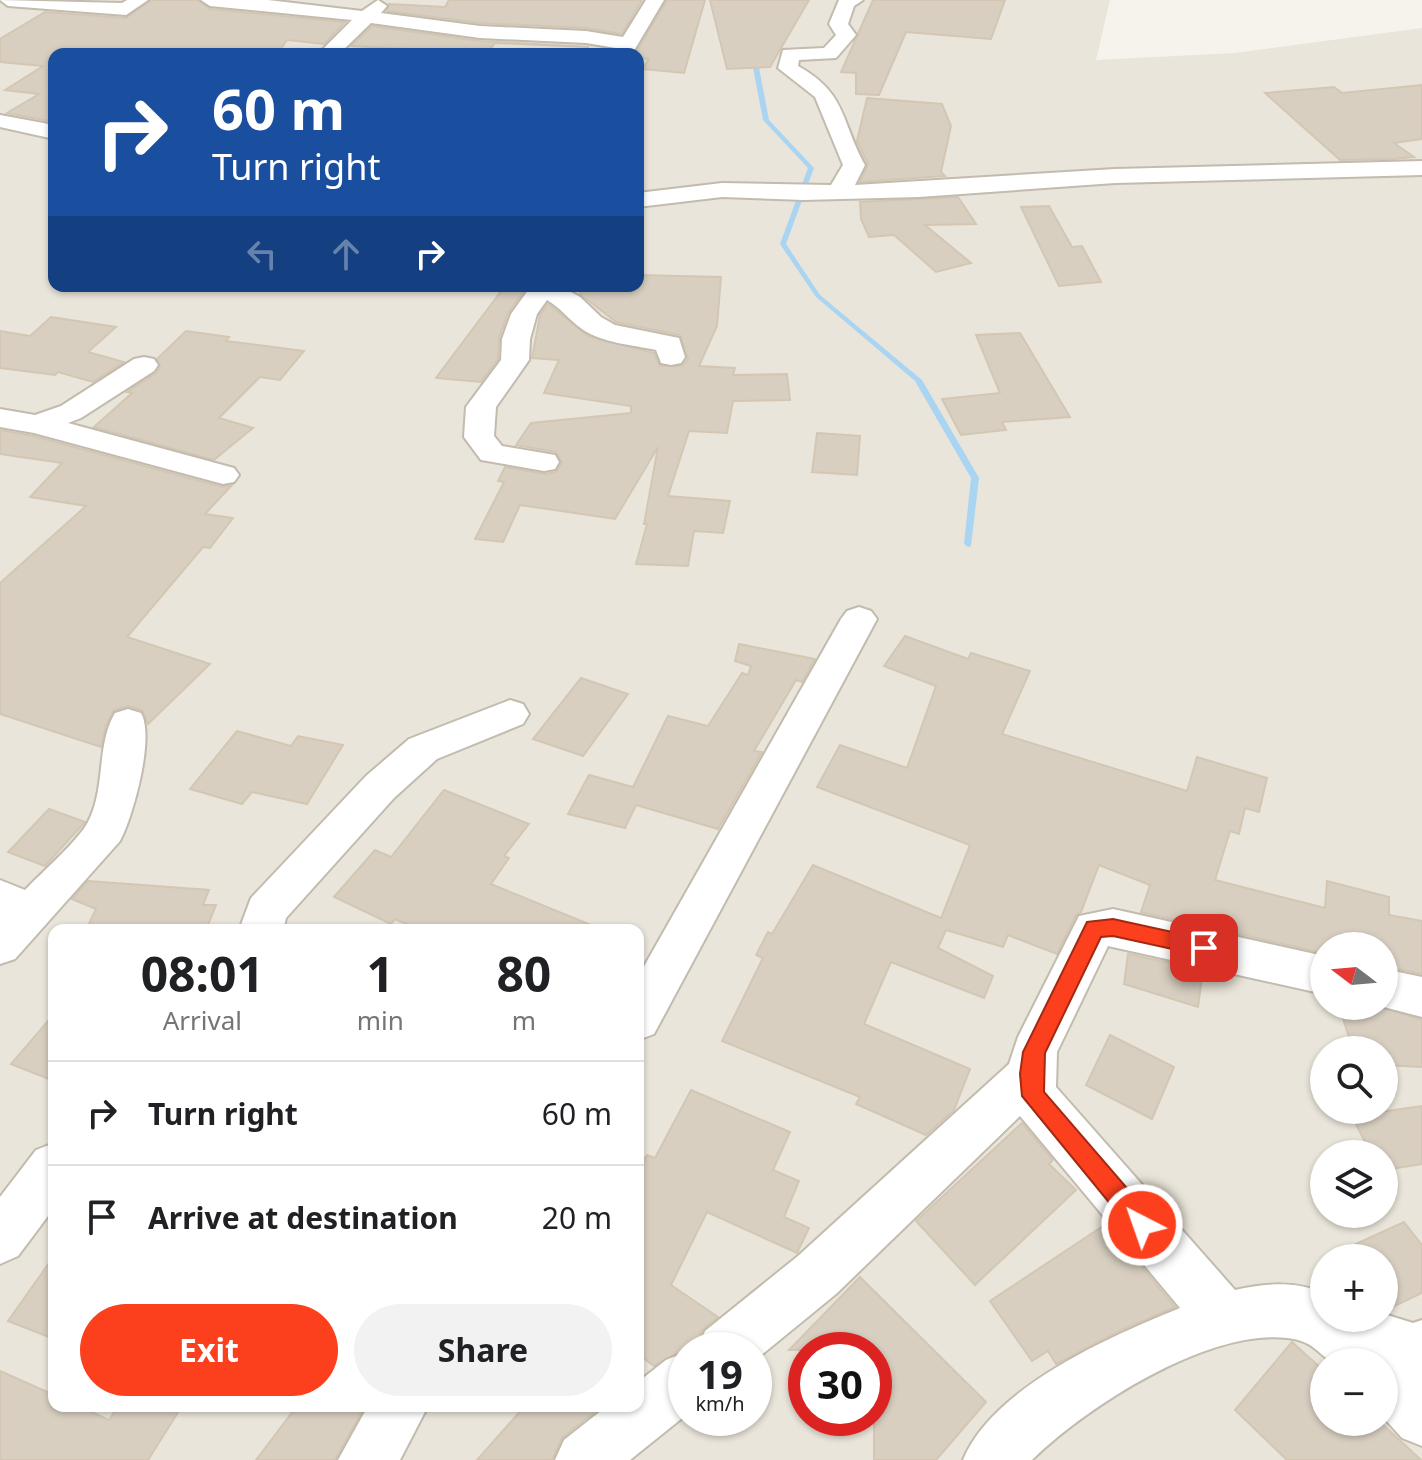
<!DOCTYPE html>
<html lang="en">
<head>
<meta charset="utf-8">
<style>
  body { margin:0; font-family:"Noto Sans",sans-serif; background:#f2f2f2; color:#202124; height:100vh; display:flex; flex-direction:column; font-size:30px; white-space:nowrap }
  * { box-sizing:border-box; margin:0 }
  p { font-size:26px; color:#757577 }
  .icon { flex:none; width:44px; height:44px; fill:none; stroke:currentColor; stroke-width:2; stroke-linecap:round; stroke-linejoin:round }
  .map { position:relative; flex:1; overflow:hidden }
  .drawer { position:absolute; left:48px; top:924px; width:596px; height:488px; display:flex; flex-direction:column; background:#fff; border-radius:16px; box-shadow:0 2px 6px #0004 }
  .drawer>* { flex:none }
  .hud { position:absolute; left:48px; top:48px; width:596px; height:244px; border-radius:16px; box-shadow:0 2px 6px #0004; background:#1a4fa0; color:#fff; overflow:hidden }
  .needle { width:52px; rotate:286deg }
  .buttons { position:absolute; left:1310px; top:932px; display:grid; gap:16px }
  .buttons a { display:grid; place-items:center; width:88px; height:88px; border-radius:50%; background:#fff; box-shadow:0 2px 6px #0004; font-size:40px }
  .speed { position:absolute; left:668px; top:1332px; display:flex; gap:16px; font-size:40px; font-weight:700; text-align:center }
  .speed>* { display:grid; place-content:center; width:104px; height:104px; border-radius:50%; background:#fff; box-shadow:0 2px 6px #0004; line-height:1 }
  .speed small { font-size:20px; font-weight:400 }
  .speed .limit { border:12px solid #d22; background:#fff; color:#111 }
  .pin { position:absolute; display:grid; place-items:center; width:68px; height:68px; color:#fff; margin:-34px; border-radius:16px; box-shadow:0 4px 12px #0006 }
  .me { position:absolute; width:88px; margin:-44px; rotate:319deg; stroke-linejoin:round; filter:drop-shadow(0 0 6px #0008) }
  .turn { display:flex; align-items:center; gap:28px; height:168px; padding:0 32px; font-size:36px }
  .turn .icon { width:104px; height:104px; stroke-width:2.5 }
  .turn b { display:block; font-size:56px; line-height:68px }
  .lanes { display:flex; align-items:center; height:76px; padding:0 32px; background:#0003; justify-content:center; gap:40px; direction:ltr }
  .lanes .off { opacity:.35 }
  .eta { display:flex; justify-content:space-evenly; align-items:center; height:136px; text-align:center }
  .eta b { font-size:48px; font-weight:700; line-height:56px }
  .button { display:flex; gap:16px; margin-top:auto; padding:16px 32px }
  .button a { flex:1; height:92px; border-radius:48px; background:#fc3f1d; color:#fff; font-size:32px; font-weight:700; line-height:92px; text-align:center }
  .button a+a { background:#f2f2f2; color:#202124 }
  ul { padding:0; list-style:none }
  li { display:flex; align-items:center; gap:24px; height:104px; padding:0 32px; border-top:2px solid #e0e0e0 }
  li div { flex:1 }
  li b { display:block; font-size:30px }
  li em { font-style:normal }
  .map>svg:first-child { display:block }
  .residential { fill:#eae5da; fill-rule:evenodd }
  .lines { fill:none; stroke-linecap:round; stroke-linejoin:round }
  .stream { fill:#a9d4f2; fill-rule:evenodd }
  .building { fill:#d8cfc1; stroke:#d3c7b4; stroke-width:2 }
  .street-casing { stroke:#c2bbae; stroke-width:4 }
  .street { fill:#fff; fill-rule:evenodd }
  .route { fill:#fc3f1d; stroke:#a42913; stroke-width:2 }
</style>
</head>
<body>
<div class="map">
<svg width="1422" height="1460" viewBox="0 0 1422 1460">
  <rect width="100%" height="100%" fill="#f6f3ec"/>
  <!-- residential -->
  <path class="residential" d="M0 0H1110L1096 60 1235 53 1422 28V1460H0ZM54 54H638V286H54ZM54 930H638V1406H54ZM1324 946H1384V1006H1324ZM1324 1050H1384V1110H1324ZM1324 1154H1384V1214H1324ZM1324 1258H1384V1318H1324ZM686 1350H754V1418H686ZM806 1350H874V1418H806ZM1324 1362H1384V1422H1324Z"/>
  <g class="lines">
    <!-- stream -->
    <polygon class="stream" points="754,55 757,57 769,120 814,168 786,244 820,295 922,380 979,478 971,546 968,547 964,544 971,478 915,381 816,297 780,244 808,168 763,120 751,57"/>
  </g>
  <!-- building -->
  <g class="building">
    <polygon points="151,0 198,0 210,9 345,22 324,44 287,40 277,54 54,54 54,118 49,121 7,113 39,94 5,90 43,66 0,62 0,39 45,12 126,18"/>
    <polygon points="449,0 642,0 622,34 586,28 480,23 387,11 389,4 445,7"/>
    <polygon points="667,0 705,0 684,73 642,69 649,59 638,58 635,54"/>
    <polygon points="710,0 809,0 770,67 727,69"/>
    <polygon points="873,0 1005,0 991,39 906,32 879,95 856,94 856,73 841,72"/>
    <polygon points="372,26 480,41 589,47 495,43 486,54 442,54 445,51 351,46"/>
    <polygon points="1422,85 1422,139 1394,143 1414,157 1393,159 1340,160 1265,93 1334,87 1342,93"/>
    <polygon points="867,98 942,104 951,126 941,172 945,176 860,182 868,164 857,141"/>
    <polygon points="958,197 976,224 925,225 971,263 936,272 894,235 869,237 861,219 860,202"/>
    <polygon points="1049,206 1072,247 1082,246 1101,282 1059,286 1021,207"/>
    <polygon points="638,275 721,277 717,326 699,366 735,368 733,375 787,374 790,400 733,401 727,433 689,431 668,496 730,501 723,533 694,531 688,566 636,564 647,524 644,524 658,447 615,519 520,505 503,542 475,539 504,482 498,481 505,467 545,474 556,472 562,463 556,452 516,445 531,423 631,413 631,406 544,393 559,360 532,358 540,315 548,304 588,336 654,353 660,366 682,366 688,359 680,335 616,322 580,294 584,286 638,286"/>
    <polygon points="505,286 527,286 508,313 499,338 498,359 481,382 436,378"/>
    <polygon points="51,317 116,327 88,352 124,362 93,382 58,372 55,375 0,368 0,331 30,336"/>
    <polygon points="186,331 229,337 226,341 304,351 280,380 260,377 219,418 253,428 214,460 94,427 132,393 127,392 156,373 160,367 157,359"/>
    <polygon points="1020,333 1070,417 1002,422 1006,430 961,435 942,399 1000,393 976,335"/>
    <polygon points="0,430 33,436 222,487 232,485 205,514 233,518 210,548 203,547 127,637 210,664 148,724 142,710 129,706 114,710 106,725 101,747 0,714 0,583 86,506 30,497 62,463 0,454"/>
    <polygon points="817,433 860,436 857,475 812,472"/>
    <polygon points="905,636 968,659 971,653 1030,671 1002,734 1187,791 1197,757 1267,778 1259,812 1245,808 1239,834 1230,831 1215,880 1325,908 1327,881 1389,897 1389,915 1422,921 1422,974 1384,966 1384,946 1324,946 1324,953 1141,912 1150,885 1099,865 1081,912 1076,915 1057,954 1008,935 1003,947 946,930 938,948 993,976 984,998 891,962 864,1024 970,1069 954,1110 926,1135 856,1104 860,1097 722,1041 763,958 756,955 768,932 772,934 813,865 941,918 970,845 817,787 840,745 907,768 936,686 884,666"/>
    <polygon points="739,644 815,659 802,682 796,680 754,751 762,752 718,829 636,805 625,828 568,814 589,775 633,787 668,716 708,726 742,673 748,675 751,666 735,661"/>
    <polygon points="581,678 628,694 583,756 533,739"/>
    <polygon points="237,731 291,746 298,736 343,745 307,804 252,792 242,804 190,789"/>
    <polygon points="444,790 529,824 504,856 509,858 491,884 603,930 419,930 395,919 391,924 334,897 375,850 391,857"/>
    <polygon points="49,809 85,822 45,866 8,852"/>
    <polygon points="88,881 209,890 203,905 216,905 206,930 86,930 96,909 72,899"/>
    <polygon points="1128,954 1203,970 1198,1007 1124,984"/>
    <polygon points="1339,1006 1377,1006 1422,1020 1422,1067 1384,1065 1384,1050 1353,1050"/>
    <polygon points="54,1014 54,1081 11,1064"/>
    <polygon points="1110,1035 1174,1067 1152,1119 1086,1085"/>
    <polygon points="691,1090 790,1132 773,1170 799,1181 784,1217 809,1228 797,1253 707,1212 671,1285 718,1317 702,1330 694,1350 685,1349 654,1366 638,1354 638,1171 647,1155 655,1158"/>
    <polygon points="1422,1106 1422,1164 1384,1170 1384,1154 1371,1154 1352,1116"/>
    <polygon points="1022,1123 1053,1160 1049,1164 1076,1190 975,1285 916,1221"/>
    <polygon points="1404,1222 1422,1245 1422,1293 1384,1311 1384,1258 1325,1258"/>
    <polygon points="1106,1224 1175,1307 1120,1331 1056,1364 1048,1351 1032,1361 990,1301"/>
    <polygon points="54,1256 54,1339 8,1321"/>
    <polygon points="860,1277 986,1402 936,1460 874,1460 874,1350 789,1350"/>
    <polygon points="1292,1342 1324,1371 1324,1422 1380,1422 1421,1460 1287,1460 1235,1410"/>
    <polygon points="0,1371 54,1395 54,1406 78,1406 109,1420 118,1406 182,1406 148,1460 0,1460"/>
    <polygon points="297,1406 365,1406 335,1460 256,1460"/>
    <polygon points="525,1406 602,1406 562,1438 552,1460 477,1460"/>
  </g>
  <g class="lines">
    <!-- street casing -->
    <g class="street-casing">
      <g id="street">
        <polygon points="0,0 122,3 127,0 148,0 126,15 8,6"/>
        <polygon points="201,0 268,0 362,11 378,0 387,6 381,13 480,26 586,31 623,37 646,0 664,0 632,54 612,54 616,48 586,43 480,38 371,23 339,54 318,54 352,20 210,6"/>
        <path d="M839 0H863L854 6 848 24 856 35 836 58 799 60 798 66C847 93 841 122 865 165L855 185 1115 169 1422 161V175L1115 183 919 197 804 200 722 197 638 207V193L722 183 831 185 843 165 815 97 778 68 783 50 824 48 836 35 829 24Z"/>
        <polygon points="0,115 54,125 54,139 0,127"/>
        <path d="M531 286H560L580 297 601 317 615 325 679 338 685 357 681 363 671 365 661 363 656 350C633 345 602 343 582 329 569 320 561 308 547 300L537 314 530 339 529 360 496 407 494 436 502 446 555 455 559 462 555 469 544 471 481 460 464 437 466 407 501 360 502 339 511 314Z"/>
        <polygon points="144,357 154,359 158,365 154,371 81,418 68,423 234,468 239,475 234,482 223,484 34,433 0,427 0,409 35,415 61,406 134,359"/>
        <polygon points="859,607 871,611 877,619 654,1034 638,1040 638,977 841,619 847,611"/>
        <polygon points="510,700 523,704 529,714 523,724 437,759 394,798 286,918 283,930 239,930 251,898 366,776 409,739"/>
        <path d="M128 709 141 713C155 737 133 817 120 841L15 959 0 964V880L25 890C41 873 78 841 88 822 106 788 96 745 115 713Z"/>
        <path d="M1113 909 1324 956V994L1108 946 1057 1052 1056 1087 1235 1290C1266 1283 1295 1281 1324 1293V1318H1384V1314L1413 1323 1422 1320V1446L1402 1438 1384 1418V1362C1369 1362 1349 1366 1335 1362 1319 1358 1317 1341 1287 1338 1208 1329 1087 1406 1032 1460H963C993 1387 1111 1336 1180 1308L1020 1116 836 1294 754 1361V1350H697L705 1331 798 1256 1009 1064 1018 1037 1079 916Z"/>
        <polygon points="1384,969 1422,977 1422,1017 1380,1006 1384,1006"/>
        <polygon points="54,1143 54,1208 18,1256 0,1264 0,1197 36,1150"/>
        <polygon points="686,1352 686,1415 630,1460 555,1460 564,1440 607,1406 638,1406 638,1382 666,1360"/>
        <polygon points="368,1406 428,1406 400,1460 338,1460"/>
      </g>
    </g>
    <!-- street -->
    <use href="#street" class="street"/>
  </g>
  <!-- route -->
  <polygon class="route" points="1113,919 1204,939 1211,941 1214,948 1211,954 1204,956 1113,936 1101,937 1045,1053 1044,1092 1151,1216 1154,1225 1151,1233 1142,1237 1134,1233 1022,1096 1020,1074 1023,1052 1087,922"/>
</svg>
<div class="buttons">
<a><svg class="needle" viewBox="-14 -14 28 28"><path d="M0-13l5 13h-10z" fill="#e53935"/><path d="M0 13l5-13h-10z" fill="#757577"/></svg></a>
<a><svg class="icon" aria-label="search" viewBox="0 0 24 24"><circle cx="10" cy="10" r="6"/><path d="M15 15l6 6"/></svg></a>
<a><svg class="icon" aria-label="layers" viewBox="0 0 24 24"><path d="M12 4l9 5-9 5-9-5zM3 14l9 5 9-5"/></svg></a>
<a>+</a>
<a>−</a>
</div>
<div class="speed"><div>19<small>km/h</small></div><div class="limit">30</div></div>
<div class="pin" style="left:1204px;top:948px;background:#d93025"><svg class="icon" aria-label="arrive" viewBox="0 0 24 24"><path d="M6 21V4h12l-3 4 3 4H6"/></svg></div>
<svg class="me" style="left:1142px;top:1225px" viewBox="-20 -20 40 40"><circle r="17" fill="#fc3f1d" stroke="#fff" stroke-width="3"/><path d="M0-11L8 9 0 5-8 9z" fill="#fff"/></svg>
<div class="hud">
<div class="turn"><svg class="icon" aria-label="right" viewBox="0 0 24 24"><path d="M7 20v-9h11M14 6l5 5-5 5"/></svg><div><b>60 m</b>Turn right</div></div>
<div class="lanes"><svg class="icon off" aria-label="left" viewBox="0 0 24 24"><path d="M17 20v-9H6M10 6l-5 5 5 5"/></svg><svg class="icon off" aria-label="ahead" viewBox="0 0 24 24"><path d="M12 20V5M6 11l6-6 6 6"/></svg><svg class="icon" aria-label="right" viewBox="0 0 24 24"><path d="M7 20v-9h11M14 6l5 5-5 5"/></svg></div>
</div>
<section class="drawer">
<div class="eta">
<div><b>08:01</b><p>Arrival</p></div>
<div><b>1</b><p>min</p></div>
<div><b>80</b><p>m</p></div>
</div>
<ul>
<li><svg class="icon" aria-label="right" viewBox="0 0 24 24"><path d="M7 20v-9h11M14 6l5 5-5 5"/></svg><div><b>Turn right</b></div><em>60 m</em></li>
<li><svg class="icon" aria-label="arrive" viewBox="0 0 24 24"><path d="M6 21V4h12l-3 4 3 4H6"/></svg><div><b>Arrive at destination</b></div><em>20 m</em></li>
</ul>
<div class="button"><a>Exit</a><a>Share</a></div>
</section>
</div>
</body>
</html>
